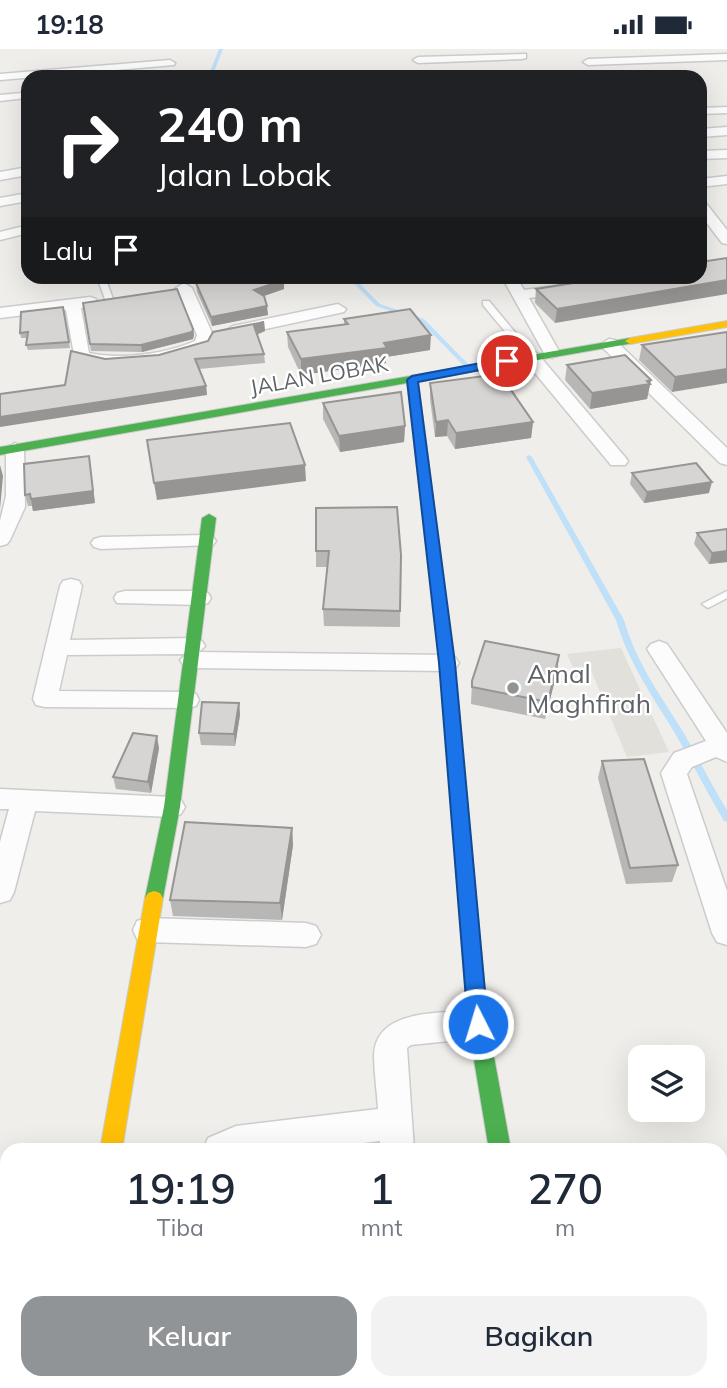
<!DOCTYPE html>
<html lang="id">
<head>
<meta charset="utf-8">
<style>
  body { margin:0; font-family:Mulish,sans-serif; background:#f2f2f3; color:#1f2937; height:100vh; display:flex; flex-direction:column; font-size:26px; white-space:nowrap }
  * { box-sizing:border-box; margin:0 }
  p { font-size:23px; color:#747a83 }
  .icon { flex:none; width:38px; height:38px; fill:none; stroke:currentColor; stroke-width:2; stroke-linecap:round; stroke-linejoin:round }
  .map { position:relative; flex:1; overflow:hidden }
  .details { position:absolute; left:0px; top:1094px; width:728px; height:247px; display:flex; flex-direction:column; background:#fff; border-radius:21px 21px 0 0; box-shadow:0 7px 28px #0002 }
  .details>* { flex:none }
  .guide { position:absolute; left:21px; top:21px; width:686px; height:214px; border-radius:21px; box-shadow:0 7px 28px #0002; background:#202124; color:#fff; overflow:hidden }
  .buttons { position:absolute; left:628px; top:996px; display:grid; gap:14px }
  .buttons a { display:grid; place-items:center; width:77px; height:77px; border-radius:14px; background:#fff; box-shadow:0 7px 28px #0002; font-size:35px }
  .pin { position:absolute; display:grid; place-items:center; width:60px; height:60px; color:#fff; margin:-30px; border:4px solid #fff; border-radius:50%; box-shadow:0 2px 7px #0007 }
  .me { position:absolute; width:77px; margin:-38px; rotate:355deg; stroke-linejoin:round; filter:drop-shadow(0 0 5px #0008) }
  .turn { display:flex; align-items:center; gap:24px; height:147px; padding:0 21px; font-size:32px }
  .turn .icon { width:91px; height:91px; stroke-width:2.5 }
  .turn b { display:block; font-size:49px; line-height:60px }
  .then { display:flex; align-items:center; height:66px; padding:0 21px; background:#0003; gap:14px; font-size:26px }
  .eta { display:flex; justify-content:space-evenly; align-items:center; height:119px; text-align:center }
  .eta b { font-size:42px; font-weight:600; line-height:49px }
  .cta { display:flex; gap:14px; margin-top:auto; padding:14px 21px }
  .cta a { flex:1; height:80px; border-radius:21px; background:#919496; color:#fff; font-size:28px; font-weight:600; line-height:80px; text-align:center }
  .cta a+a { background:#f2f2f3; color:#1f2937 }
  .status { display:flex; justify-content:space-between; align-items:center; height:49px; padding:0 35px; background:#fff; direction:ltr }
  .status svg { height:19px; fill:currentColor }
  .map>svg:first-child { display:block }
  .education { fill:#e2e0da }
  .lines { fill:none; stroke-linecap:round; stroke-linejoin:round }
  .stream { fill:#bfe0f9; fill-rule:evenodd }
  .lane-casing { stroke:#cbcccc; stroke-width:3 }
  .street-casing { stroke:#cbcccc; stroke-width:3 }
  .fast-casing { stroke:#cacacb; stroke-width:2 }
  .slow-casing { stroke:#cacacb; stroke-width:2 }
  .lane { fill:#fdfcfc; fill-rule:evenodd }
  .street { fill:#fdfcfc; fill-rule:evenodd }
  .fast { fill:#4caf50; fill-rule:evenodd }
  .slow { fill:#ffc107; fill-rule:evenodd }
  .wall { fill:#b8b7b5 }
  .shaded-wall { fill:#969594 }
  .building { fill:#d6d5d3; stroke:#969594; stroke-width:2 }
  .route { fill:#1a73e8; stroke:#114b97; stroke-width:2 }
  .poi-dot { fill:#919496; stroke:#fff; stroke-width:2.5 }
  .labels { text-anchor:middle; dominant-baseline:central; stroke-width:5; stroke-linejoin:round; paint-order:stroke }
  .far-street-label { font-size:21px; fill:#5f6368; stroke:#fff }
  .poi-label { font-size:26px; fill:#5f6368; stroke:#fff; text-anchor:start }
</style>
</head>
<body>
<div class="status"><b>19:18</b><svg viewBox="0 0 49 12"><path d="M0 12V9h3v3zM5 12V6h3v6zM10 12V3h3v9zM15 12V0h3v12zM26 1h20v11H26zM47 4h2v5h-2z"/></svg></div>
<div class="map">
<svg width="727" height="1339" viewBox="0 0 727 1339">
  <rect width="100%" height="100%" fill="#efeeea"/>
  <!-- education -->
  <polygon class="education" points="621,599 669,703 627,708 590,619 574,621 567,605"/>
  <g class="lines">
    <!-- stream -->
    <g class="stream">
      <polygon points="219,0 223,0 212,28 208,28"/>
      <polygon points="348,228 353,228 380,255 424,270 468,315 468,317 464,317 420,272 376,257"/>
      <path d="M529 406 532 408 624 571C636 613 659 644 682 681 697 707 711 735 727 761V773L724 772C706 742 691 711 673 681 651 645 628 612 616 571L526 408Z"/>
    </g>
    <!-- lane casing -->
    <g class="lane-casing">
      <g id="lane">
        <polygon points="97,228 105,228 113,250 112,252 105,250"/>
        <polygon points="483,252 489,252 534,306 534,310 528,310 483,256"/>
        <polygon points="727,542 727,549 708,559 702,555"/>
      </g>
    </g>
    <!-- street casing -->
    <g class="street-casing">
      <g id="street">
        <polygon points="526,5 526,9 522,10 418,14 413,11 418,8"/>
        <polygon points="727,5 727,11 588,16 583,13 588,10"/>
        <polygon points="170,11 175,14 174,16 0,31 0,25"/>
        <polygon points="22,44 26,45 26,49 0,52 0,46"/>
        <polygon points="727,58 727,64 700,65 700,59"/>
        <polygon points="727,78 727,86 700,88 700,80"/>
        <polygon points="727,101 727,109 700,110 700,102"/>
        <polygon points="28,118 28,126 0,131 0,123"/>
        <polygon points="727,127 727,135 700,138 700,130"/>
        <polygon points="28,144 28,152 0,157 0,149"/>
        <polygon points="700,152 705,153 727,181 727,195 722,194 700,165"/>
        <polygon points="28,176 28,184 0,191 0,183"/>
        <polygon points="502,228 516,228 524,241 600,231 605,228 622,228 604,240 529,249 560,304 552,309 544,304"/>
        <path d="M184 234 192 239 213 286 208 299C171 315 114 324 75 311L66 261 0 269V259L90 248 96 250 98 253 96 256 81 259 89 304C120 311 166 305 195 292L197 286 176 239Z"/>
        <polygon points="338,255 346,260 344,263 233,287 225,282 233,277"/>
        <polygon points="609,290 615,291 727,399 727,416 720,414 603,299 601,295"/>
        <polygon points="531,303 537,304 625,408 628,412 625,416 611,416 525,312 523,308 525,304"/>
        <polygon points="15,394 24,400 25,458 10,491 7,495 0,497 0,472 6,447 6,400"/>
        <polygon points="206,486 213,488 216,492 213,496 101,500 94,498 91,494 94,490 101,488"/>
        <polygon points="71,530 79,532 82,537 70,591 194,589 202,592 205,597 199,603 447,606 455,608 459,614 455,620 447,622 192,619 184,617 180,611 186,605 67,606 59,642 187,643 196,645 199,651 196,657 187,659 45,658 36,656 33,650 60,537 63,532"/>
        <polygon points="125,542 200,542 208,544 211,549 208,554 200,556 117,554 114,549 117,544"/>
        <polygon points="659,592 667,595 727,684 727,713 716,708 692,718 687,725 727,842 727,896 717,893 712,884 661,724 674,704 706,692 647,600 651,595"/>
        <polygon points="0,740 172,748 181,751 185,758 181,765 172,768 35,762 14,843 10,851 0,854 0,793 9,760 0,760"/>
        <polygon points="147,869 306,874 316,877 321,886 316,895 306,898 147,893 137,890 133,881 137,872"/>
        <path d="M478 961 489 965 493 975 489 985 478 989 411 996 407 999 414 1101H380V1092L305 1101H203L208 1089 236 1077 378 1060C377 1042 374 1024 374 1006 376 958 444 965 478 961Z"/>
        <rect x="721" y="1201" width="6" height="36"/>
        <polygon points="524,1334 562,1334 563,1339 525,1339"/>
      </g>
    </g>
    <!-- fast casing -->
    <g class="fast-casing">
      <g id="fast">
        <polygon points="630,289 634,290 634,294 418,332 454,614 488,975 511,1101 489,1101 468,975 440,614 407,334 0,406 0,398"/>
        <polygon points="209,465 216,469 180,758 163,849 160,854 154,856 148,854 145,849 164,758 202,469"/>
      </g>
    </g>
    <!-- slow casing -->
    <g class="slow-casing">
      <g id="slow">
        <polygon points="727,272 727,278 630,295 625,292 630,289"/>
        <polygon points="154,842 160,844 163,849 122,1101 100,1101 145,849 148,844"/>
      </g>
    </g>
    <!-- lane -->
    <use href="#lane" class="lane"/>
    <!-- street -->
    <use href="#street" class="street"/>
    <!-- fast -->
    <use href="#fast" class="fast"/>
    <!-- slow -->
    <use href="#slow" class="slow"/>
  </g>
  <!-- wall -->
  <g class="wall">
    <polygon points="611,228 555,274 535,254 536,240"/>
    <polygon points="284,231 284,240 264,247 268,266 212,277 197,243 196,234"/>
    <polygon points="83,254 193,280 194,286 193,290 142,303 91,302"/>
    <polygon points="63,258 70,299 28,301 26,296 27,289 21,289 20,284"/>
    <polygon points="344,270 430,301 386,308 386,314 301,326 288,298 287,283 344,276"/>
    <polygon points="264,273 265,282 257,286 264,305 265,314 199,320 206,337 207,346 65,336 105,310 159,306 208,292"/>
    <polygon points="727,283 672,343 639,311 642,296"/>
    <polygon points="567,316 651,331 647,350 590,360 565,331"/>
    <polygon points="430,334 533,373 531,389 455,400 447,387 435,388 430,350"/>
    <polygon points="323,354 405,377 404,393 340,403 323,370"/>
    <polygon points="89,407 95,454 33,462 32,457 28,457 25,446"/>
    <polygon points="632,424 709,444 644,454 630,435"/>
    <polygon points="316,459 401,506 400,578 324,577 323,560 327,518 316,518"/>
    <polygon points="727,480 727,513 709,515 694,495 697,484"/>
    <polygon points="559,606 557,623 545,670 471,655 472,632"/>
    <polygon points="239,654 240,666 235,697 201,696 199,684"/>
    <polygon points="159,699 151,744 116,740 113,728"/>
    <polygon points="602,712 678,816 672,833 626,835 598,729"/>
    <polygon points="292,779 293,796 282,871 173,867 170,851"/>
  </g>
  <!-- shaded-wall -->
  <g class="shaded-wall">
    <polygon points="284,231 284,240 255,250 254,241"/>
    <polygon points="727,231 727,245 555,274 557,260"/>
    <polygon points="267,257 268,266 212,277 211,268"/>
    <polygon points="264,273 265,282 255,286 254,277"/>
    <polygon points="193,280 194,286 193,290 142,303 141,296"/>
    <polygon points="431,286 430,301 386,308 386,314 301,326 301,310 384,294"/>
    <polygon points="727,320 727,334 672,343 675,328"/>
    <polygon points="651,331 647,350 590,360 592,344"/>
    <polygon points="206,337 207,346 0,378 0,368"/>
    <polygon points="448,371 447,387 435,388 436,373"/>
    <polygon points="533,373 531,389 455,400 456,384"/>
    <polygon points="405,377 404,393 340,403 339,387"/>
    <polygon points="89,407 95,454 33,462 31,450"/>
    <polygon points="0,416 3,427 0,460"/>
    <polygon points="305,416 306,432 157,451 154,434"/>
    <polygon points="712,433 709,444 644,454 647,443"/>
    <polygon points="727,502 727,513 709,515 712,504"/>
    <polygon points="559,606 557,623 545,670 548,653"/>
    <polygon points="239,654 240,666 235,697 234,685"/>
    <polygon points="157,687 159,699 151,744 148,733"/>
    <polygon points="292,779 293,796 282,871 280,854"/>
  </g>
  <!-- building -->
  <g class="building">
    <polygon points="727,209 727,231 557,260 536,240 611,228 700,228 700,213"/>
    <polygon points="215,228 278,228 284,231 254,241 264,247 267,257 211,268 196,234"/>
    <polygon points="177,240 193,280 192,283 141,296 90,295 83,254"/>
    <polygon points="63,258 69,293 26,296 28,283 20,284 21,263"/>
    <polygon points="410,260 431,286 384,294 387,299 301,310 287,283 348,275 344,270"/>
    <polygon points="264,273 254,277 264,305 195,310 206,337 0,368 0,345 65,336 71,302 105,310 159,306 208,292 213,283"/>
    <polygon points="727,283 727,320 675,328 642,296"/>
    <polygon points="625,306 651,331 647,332 650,335 592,344 567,316"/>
    <polygon points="500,325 533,373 456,384 448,371 436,373 430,334"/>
    <polygon points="401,343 405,377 339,387 323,354"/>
    <polygon points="290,374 305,416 154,434 147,391"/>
    <polygon points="89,407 93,442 31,450 30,445 25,446 24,415"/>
    <polygon points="696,414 712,433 647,443 632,424"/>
    <polygon points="397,458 401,506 400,562 323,560 329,502 316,502 316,459"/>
    <polygon points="727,480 727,502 712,504 697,484"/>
    <polygon points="485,592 559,606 548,653 472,638 472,632"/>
    <polygon points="202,653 239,654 234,685 199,684"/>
    <polygon points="133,684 157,687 148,733 113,728"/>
    <polygon points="644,710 678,816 630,819 602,712"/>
    <polygon points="185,773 292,779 280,854 170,851"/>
  </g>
  <!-- route -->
  <polygon class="route" points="507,309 512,312 511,315 418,333 455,614 488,975 485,981 478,984 471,981 468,975 439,614 407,331 412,327"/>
  <!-- markers -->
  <circle class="poi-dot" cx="513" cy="639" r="7"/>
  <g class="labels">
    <!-- far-street labels -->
    <g class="far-street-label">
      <text transform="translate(319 326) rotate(-10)">JALAN LOBAK</text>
    </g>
    <!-- poi labels -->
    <g class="poi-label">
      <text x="527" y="624">Amal<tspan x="527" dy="30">Maghfirah</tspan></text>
    </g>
  </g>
</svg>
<div class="buttons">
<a><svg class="icon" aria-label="layers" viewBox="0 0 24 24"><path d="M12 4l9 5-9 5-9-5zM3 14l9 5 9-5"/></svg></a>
</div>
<div class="pin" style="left:507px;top:312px;background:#d93025"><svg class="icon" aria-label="arrive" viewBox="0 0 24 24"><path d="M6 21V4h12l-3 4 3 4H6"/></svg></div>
<svg class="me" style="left:478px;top:975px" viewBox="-20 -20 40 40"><circle r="17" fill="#1a73e8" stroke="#fff" stroke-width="3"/><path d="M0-11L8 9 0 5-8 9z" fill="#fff"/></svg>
<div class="guide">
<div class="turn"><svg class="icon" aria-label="right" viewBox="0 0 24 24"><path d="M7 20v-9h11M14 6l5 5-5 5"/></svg><div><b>240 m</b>Jalan Lobak</div></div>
<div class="then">Lalu<svg class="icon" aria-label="arrive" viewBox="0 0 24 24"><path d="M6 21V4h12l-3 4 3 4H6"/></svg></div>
</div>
<section class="details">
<div class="eta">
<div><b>19:19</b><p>Tiba</p></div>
<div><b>1</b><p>mnt</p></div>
<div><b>270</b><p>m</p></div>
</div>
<div class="cta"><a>Keluar</a><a>Bagikan</a></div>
</section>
</div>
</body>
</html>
